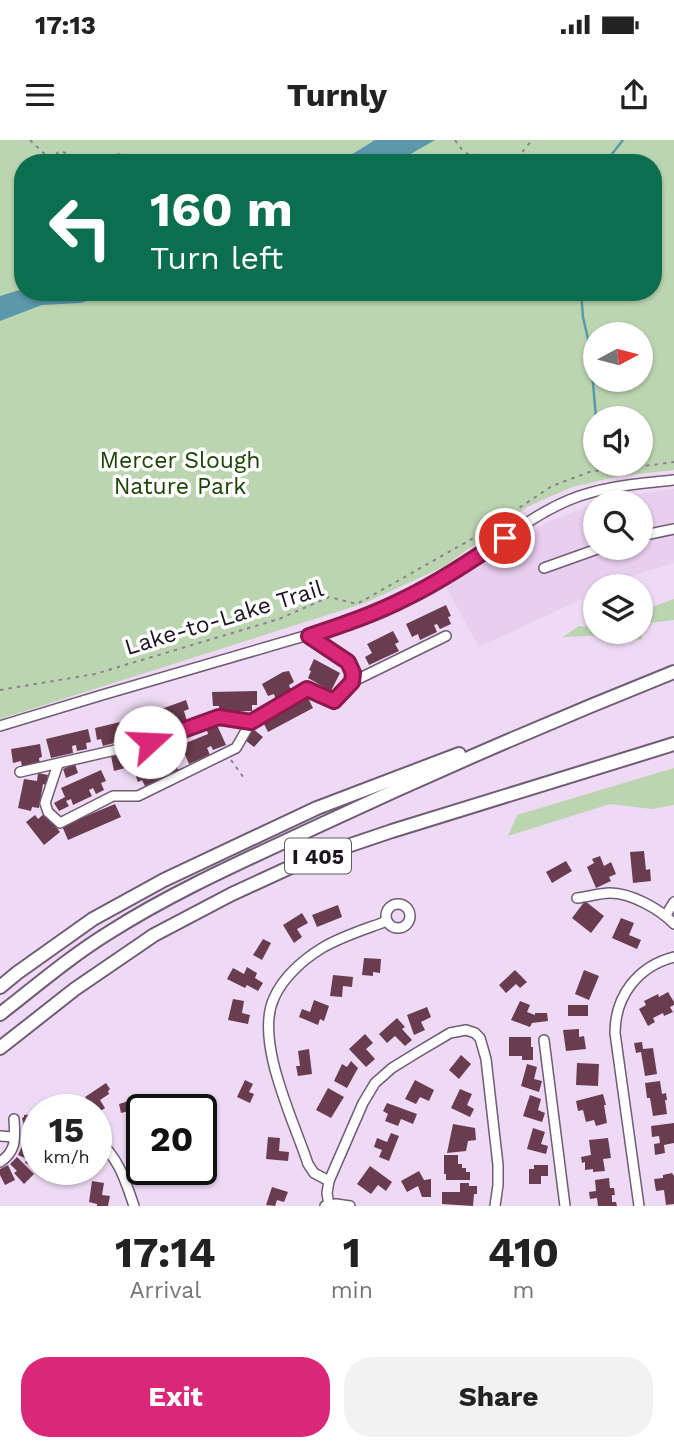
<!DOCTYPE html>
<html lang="en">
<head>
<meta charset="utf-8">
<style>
  body { margin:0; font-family:"Work Sans",sans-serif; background:#f2f2f2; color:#222; height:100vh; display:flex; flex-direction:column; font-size:26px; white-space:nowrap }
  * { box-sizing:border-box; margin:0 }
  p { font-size:23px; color:#767676 }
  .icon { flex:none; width:38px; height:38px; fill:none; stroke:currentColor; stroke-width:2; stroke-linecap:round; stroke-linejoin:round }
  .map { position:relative; height:1066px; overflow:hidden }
  .side { display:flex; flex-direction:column; background:#fff; flex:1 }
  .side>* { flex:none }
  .hud { position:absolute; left:14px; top:14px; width:648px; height:147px; border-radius:28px; box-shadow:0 2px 5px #0004; background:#0b6e4f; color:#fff; overflow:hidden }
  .needle { width:46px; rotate:83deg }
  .controls { position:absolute; left:583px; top:182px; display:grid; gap:14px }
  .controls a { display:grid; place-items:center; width:70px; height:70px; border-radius:50%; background:#fff; box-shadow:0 2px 5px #0004; font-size:35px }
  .speed { position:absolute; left:21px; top:954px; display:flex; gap:14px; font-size:35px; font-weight:700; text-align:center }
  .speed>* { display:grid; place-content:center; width:91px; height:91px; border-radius:50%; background:#fff; box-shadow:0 2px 5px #0004; line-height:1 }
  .speed small { font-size:18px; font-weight:400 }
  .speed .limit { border:4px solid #111; border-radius:10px; background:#fff; color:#111 }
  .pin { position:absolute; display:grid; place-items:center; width:60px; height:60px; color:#fff; margin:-30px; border:4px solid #fff; border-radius:50%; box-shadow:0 2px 7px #0007 }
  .me { position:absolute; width:77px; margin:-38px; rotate:70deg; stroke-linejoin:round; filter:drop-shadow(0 0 5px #0008) }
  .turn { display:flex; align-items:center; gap:24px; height:147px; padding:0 21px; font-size:32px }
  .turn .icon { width:91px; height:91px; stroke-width:2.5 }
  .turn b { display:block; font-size:49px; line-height:60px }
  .eta { display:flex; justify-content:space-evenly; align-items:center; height:119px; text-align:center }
  .eta b { font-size:42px; font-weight:700; line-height:49px }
  .action { display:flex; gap:14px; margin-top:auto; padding:14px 21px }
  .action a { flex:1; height:80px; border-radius:28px; background:#db2777; color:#fff; font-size:28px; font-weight:700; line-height:80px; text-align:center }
  .action a+a { background:#f2f2f2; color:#222 }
  .status { display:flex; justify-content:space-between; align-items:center; height:49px; padding:0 35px; background:#fff; direction:ltr }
  .status svg { height:19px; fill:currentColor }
  header { display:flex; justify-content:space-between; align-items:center; height:91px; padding:0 21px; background:#fff; font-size:32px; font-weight:700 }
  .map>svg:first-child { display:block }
  .built { fill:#e8ceef }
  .green { fill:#bcd5b1; fill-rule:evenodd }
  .water { fill:#5b98ab }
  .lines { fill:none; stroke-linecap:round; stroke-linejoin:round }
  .stream { stroke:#5b98ab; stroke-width:2.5 }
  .building { fill:#6a3c4f }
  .minor-casing { stroke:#6f5d74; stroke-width:12 }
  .highway-casing { stroke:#6f5d74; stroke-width:16 }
  .path { stroke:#8f8194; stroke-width:2; stroke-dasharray:3.5 5; stroke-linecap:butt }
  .minor { stroke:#fff; stroke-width:9 }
  .highway { stroke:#fff; stroke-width:12 }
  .route-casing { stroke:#8e194d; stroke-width:18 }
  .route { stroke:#db2777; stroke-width:12 }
  .labels { text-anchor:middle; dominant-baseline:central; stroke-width:7; stroke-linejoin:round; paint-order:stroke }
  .shield { fill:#fff; stroke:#605b62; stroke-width:2 }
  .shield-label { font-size:21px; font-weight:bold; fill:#1c151e }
  .park-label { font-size:23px; fill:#1d4404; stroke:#fff }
  .street-label { font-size:23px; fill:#1c151e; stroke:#fff }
</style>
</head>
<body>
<div class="status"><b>17:13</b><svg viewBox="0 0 49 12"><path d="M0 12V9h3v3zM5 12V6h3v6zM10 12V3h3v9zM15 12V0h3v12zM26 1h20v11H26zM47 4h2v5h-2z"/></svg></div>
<header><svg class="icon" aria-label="menu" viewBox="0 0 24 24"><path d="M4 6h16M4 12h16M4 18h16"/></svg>Turnly<svg class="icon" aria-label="share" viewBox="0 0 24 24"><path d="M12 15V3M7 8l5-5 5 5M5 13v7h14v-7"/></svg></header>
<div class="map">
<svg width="674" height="1066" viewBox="0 0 674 1066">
  <rect width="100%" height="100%" fill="#eedaf4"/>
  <!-- built -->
  <polygon class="built" points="674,349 674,423 628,437 609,446 595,446 595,453 479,507 446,447 548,382 595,364 595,408 640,408 640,362 600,362 610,358"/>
  <!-- green -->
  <g class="green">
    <path d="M0 0H674V330L620 336 572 347 527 367 443 427 365 463 0 579ZM23 23H653V152H23ZM595 194H640V240H595ZM595 278H640V324H595Z"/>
    <polygon points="674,459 674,480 641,484 642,499 623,502 609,495 563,497 579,486 595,487 595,492 640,492 641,471"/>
    <polygon points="674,628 674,665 652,669 610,664 508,696 517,675"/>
  </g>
  <!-- water -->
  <g class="water">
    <polygon points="375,0 435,0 402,19 390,23 338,23"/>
    <polygon points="23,149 23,152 112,152 81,163 42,165 0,181 0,156"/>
  </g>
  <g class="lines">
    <!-- stream -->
    <g class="stream">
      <polyline points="605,23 623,0"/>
      <polyline points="581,152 583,177 590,208 596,278"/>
    </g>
  </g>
  <!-- building -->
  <g class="building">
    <polygon points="446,465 451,476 448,477 451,484 440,489 437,484 434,485 437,492 420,500 418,494 412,497 406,484"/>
    <polygon points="393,491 399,502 395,504 399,511 369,525 365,517 372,513 367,504"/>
    <polygon points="314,519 340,533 331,551 308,538 311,531 309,530"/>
    <polygon points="289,531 294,542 289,545 290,548 293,549 278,559 276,560 274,554 268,556 262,544 283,532"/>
    <polygon points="257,551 257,565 252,565 252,571 219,572 219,566 213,566 212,552"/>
    <polygon points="307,556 313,568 268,592 262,580"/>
    <polygon points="186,560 189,569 184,571 187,581 157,593 155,587 149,589 145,575"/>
    <polygon points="137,578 140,591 135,592 136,597 103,606 101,599 97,600 95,588"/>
    <polygon points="217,585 226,605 213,610 211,606 207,608 210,615 189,624 181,605 208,594 207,590"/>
    <polygon points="88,589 91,602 86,603 87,609 77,611 76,605 72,606 73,613 51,618 46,599"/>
    <polygon points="253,589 263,597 254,607 245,600"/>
    <polygon points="40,604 42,617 39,618 40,624 22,627 21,621 13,623 11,609"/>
    <polygon points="131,611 134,622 124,624 125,628 114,631 111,616"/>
    <polygon points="171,613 179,632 145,646 142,640 138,642 133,629"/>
    <polygon points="75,624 78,633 66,638 63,629"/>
    <polygon points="101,630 106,641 101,643 104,650 96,654 93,648 89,650 92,656 73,665 71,659 66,661 69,666 59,671 54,663 65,657 61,648"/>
    <polygon points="38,633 48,635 46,645 43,644 39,668 32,667 31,671 18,668 24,639 37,641"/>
    <polygon points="115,664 121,677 68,700 62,686"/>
    <polygon points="45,673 60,692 44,705 26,682 35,675 38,679"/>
    <polygon points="644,711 646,730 650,729 651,741 633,743 630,712"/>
    <polygon points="600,716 604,726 611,722 616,734 609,737 611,741 596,748 587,727 594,723 592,719"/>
    <polygon points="566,721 572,731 552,743 546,732"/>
    <polygon points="585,761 604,776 591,793 572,778"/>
    <polygon points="338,765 342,777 317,787 312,775"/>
    <polygon points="302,773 308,783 297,789 302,797 294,803 283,785"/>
    <polygon points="621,778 634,783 629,795 641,800 637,809 612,798"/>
    <polygon points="263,799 271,803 262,820 253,815"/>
    <polygon points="364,818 381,819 380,833 373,832 373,836 362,835"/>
    <polygon points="247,827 257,833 255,838 263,843 258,851 247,845 245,848 227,839 233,828 244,834"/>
    <polygon points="515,830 527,842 520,848 516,844 506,853 499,845"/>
    <polygon points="584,830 599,836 589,860 575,854"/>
    <polygon points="333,835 353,837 352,847 343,846 342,857 330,856"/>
    <polygon points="668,852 674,862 674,865 670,867 673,872 664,876 663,873 653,878 655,882 648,886 639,869 646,865 644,861 658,854 659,857"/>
    <polygon points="233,859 244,861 242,873 250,875 248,884 228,880"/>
    <polygon points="314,860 329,866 324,881 320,879 318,885 299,877 302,869 310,872"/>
    <polygon points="520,861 530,865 527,872 535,875 535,873 547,873 548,881 532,883 530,887 511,880"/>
    <rect x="568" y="865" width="20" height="11"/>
    <polygon points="427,867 431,877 421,882 425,890 414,895 407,875"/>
    <polygon points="397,878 405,887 402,889 412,900 405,906 395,896 387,903 379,894"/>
    <polygon points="579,889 579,897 584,896 586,909 566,911 563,890"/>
    <polygon points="365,894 373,903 366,909 375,919 366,927 349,909"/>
    <polygon points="509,897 531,897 531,907 533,907 533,920 522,920 522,916 509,916"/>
    <polygon points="642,902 643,909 653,908 657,934 645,936 641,912 636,913 634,903"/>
    <polygon points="309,909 312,934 298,936 296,926 300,926 298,911"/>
    <polygon points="461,915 471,924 459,939 449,930"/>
    <polygon points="351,921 358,928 347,948 334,941 342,924 347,927"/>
    <polygon points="577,923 599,924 598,946 576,945"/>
    <polygon points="527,924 537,927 534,939 542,941 539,952 521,946"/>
    <polygon points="245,940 253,944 249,952 254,954 250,963 237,957"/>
    <polygon points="415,940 434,950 429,961 420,957 416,964 405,959"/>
    <polygon points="660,941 662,954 666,953 667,960 665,960 667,974 653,976 650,958 647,958 645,943"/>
    <polygon points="106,943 110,949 108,951 109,954 100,960 105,968 96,974 96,970 94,970 85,957"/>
    <polygon points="328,948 344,957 331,978 316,970"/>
    <polygon points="460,949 472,954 467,965 474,969 470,977 451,968"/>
    <polygon points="603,954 606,965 604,965 607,983 596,986 594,980 586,982 583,970 578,971 576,961"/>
    <polygon points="138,955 142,973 134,975 133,970 121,973 119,964 132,960 131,957"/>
    <polygon points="530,955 541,959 538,970 545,973 542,982 523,976"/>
    <polygon points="387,963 417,974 413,984 401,979 398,986 385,981 388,974 383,971"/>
    <polygon points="34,974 36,988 25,989 22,978 24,977 24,975"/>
    <polygon points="674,983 674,1003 664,1005 665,1013 655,1015 654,1004 660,1003 659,996 652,997 651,986"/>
    <polygon points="453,984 475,988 476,1000 468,1001 466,1011 447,1013"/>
    <polygon points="533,988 545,992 541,1004 548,1006 546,1014 527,1009"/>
    <polygon points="391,993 399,996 389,1021 379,1017 382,1010 374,1007 377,998 387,1002"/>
    <polygon points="24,995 37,996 37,1008 26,1007 27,1005 23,1004"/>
    <polygon points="268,997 280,998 279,1011 289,1012 288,1021 266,1019"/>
    <polygon points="608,998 611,1018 603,1019 605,1031 593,1032 593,1029 585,1030 585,1022 582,1023 581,1017 591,1015 589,1000"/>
    <polygon points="22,1006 37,1013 37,1028 25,1023 27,1019 18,1015"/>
    <polygon points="444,1015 458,1015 458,1024 462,1024 462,1028 466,1028 466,1032 470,1032 470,1040 446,1040 446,1034 444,1034"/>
    <polygon points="17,1017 34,1034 24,1044 14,1033 17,1031 10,1024"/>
    <polygon points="8,1025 15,1040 5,1045 0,1035 0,1029"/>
    <polygon points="534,1025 548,1025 548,1036 541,1036 541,1044 529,1044 529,1029 534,1029"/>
    <polygon points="370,1026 392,1042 386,1051 378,1045 371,1054 357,1044"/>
    <polygon points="419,1031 424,1040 431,1039 431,1057 422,1057 418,1046 407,1052 401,1041"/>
    <polygon points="672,1033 674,1036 674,1064 666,1065 664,1050 656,1051 654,1039 663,1038 663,1035"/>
    <polygon points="609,1038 610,1048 614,1048 615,1055 612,1055 612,1062 616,1062 617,1066 598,1066 597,1058 590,1059 589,1052 596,1051 595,1040"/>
    <polygon points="92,1041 104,1043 102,1055 110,1056 108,1066 97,1066 97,1064 89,1062"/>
    <polygon points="460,1043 469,1043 469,1046 477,1046 477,1054 474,1054 473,1066 442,1064 442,1052 460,1052"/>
    <polygon points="272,1047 288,1052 284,1062 277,1060 275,1066 266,1065"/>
  </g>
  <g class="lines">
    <!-- minor casing -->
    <g class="minor-casing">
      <g id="minor">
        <polyline points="640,396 674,389"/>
        <polyline points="544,428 600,408"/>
        <polyline points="309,496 348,522 353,533 352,542"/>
        <path d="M0 586 102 555 339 486C383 470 425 450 464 425 499 403 531 376 569 360 603 346 638 344 674 340"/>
        <polyline points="58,624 45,663 48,672 60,683 113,656 138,656 236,608 251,582 307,549 334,560 352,542 446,496"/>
        <polyline points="20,632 150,602 219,577 251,582"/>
        <path d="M577 758C588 757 599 753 610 753 631 753 660 769 674 784"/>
        <circle cx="398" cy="776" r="12"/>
        <polyline points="666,775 674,762"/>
        <polyline points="544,900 565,1066"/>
        <polyline points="0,996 14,997"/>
        <path d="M96 997C119 1020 124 1036 134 1066"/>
        <path d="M0 1022C17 1011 15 998 14 979"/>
        <path d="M329 1041 314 1033 308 1024C294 981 254 901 274 858 283 837 304 819 322 808 342 796 366 789 387 781"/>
        <polyline points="329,1065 327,1053 329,1041 363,963 375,943 392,928 418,912 450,893 466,890 475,893 480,898 486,919 498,1025 498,1045 495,1066"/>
        <polyline points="325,1066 336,1064 350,1066"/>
        <path d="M639 1066 615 893C615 856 638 826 674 817"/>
      </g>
    </g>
    <!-- highway casing -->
    <g class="highway-casing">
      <g id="highway">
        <polyline points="0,847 17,833 93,779 164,740 317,668 459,614"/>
        <path d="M0 874C36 846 71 816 110 792 176 750 248 719 318 686 436 631 554 580 674 532"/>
        <polyline points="0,908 75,849 154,795 232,754 306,720 392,691 674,604"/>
      </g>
    </g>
    <!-- path -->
    <g class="path">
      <polyline points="30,0 54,23"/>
      <polyline points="455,0 463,11 468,14 513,19 520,15 532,0"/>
      <polyline points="54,23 57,13 61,11 79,19 82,22 94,21 97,23"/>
      <path d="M103 23C109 14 118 12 127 17"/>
      <polyline points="0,550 95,534 279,479 329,457 357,464 477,396 552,346 592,331 615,330 674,322"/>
      <polyline points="231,620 246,641"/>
    </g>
    <!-- minor -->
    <use href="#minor" class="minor"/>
    <!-- highway -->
    <use href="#highway" class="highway"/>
  </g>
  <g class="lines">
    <!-- route casing -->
    <g class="route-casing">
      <path id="route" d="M150 602 219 577 251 582 307 549 334 561 352 542 353 533 348 522 309 496C342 485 375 474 406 458 441 441 473 419 505 398"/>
    </g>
    <!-- route -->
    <use href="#route" class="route"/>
  </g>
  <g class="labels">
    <!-- shield labels -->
    <rect class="shield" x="285" y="698.5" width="66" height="35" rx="5"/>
    <g class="shield-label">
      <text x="318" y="716">I 405</text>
    </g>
    <!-- park labels -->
    <g class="park-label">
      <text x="180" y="320">Mercer Slough<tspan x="180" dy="26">Nature Park</tspan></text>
    </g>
    <!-- street labels -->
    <g class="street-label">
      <text transform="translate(224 478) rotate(-17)">Lake-to-Lake Trail</text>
    </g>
  </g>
</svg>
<div class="controls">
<a><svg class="needle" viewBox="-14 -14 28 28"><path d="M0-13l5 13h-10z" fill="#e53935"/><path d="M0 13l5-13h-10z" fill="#767676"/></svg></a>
<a><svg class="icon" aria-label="sound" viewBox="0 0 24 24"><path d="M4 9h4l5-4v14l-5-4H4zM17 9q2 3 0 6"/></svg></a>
<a><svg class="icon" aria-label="search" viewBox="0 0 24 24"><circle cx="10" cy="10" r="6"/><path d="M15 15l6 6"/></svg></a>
<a><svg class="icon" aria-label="layers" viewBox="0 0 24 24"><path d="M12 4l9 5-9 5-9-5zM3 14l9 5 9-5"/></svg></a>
</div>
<div class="speed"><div>15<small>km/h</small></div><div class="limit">20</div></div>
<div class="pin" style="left:505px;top:398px;background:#d93025"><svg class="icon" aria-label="arrive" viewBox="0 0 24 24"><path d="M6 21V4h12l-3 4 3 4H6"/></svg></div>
<svg class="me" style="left:150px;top:602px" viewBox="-20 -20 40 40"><circle r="19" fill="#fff"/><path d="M0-13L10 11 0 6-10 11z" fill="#db2777"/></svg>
<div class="hud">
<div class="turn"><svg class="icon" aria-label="left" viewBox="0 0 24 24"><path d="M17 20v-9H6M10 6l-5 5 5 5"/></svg><div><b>160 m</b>Turn left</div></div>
</div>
</div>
<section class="side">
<div class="eta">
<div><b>17:14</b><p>Arrival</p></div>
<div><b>1</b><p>min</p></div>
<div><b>410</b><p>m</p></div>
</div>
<div class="action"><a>Exit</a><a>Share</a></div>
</section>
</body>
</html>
